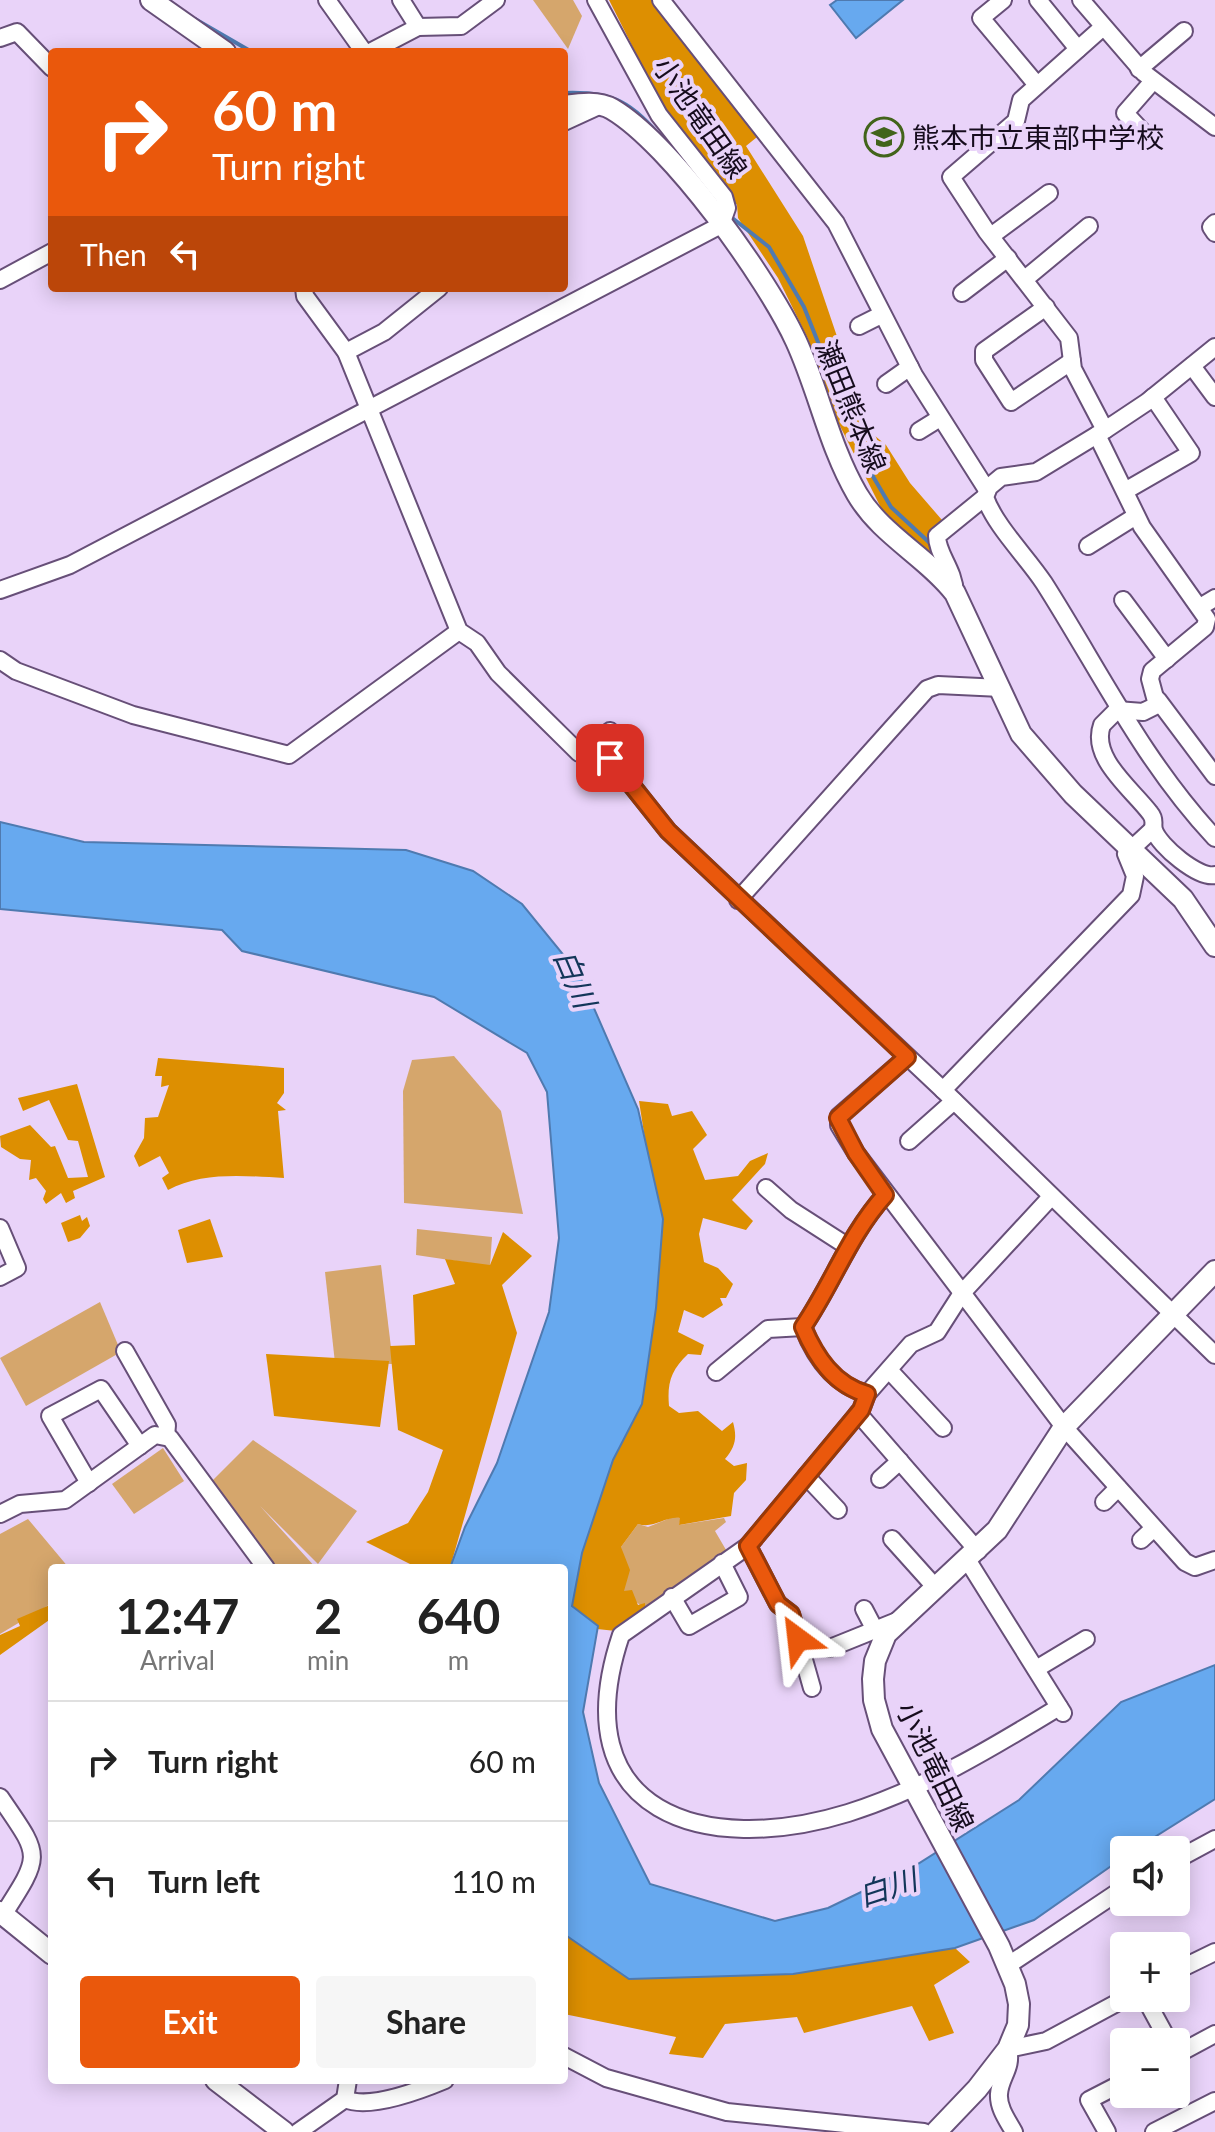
<!DOCTYPE html>
<html lang="en">
<head>
<meta charset="utf-8">
<style>
  body { margin:0; font-family:Lato,"Noto Sans JP",sans-serif; background:#f6f6f6; color:#222; height:100vh; display:flex; flex-direction:column; font-size:30px; white-space:nowrap }
  * { box-sizing:border-box; margin:0 }
  p { font-size:26px; color:#767676 }
  .icon { flex:none; width:44px; height:44px; fill:none; stroke:currentColor; stroke-width:2; stroke-linecap:round; stroke-linejoin:round }
  .map { position:relative; flex:1; overflow:hidden }
  .sheet { position:absolute; left:48px; top:1564px; width:520px; height:520px; display:flex; flex-direction:column; background:#fff; border-radius:8px; box-shadow:0 4px 20px #0003 }
  .sheet>* { flex:none }
  .guide { position:absolute; left:48px; top:48px; width:520px; height:244px; border-radius:8px; box-shadow:0 4px 20px #0003; background:#ea580c; color:#fff; overflow:hidden }
  .controls { position:absolute; left:1110px; top:1836px; display:grid; gap:16px }
  .controls a { display:grid; place-items:center; width:80px; height:80px; border-radius:8px; background:#fff; box-shadow:0 4px 20px #0003; font-size:40px }
  .pin { position:absolute; display:grid; place-items:center; width:68px; height:68px; color:#fff; margin:-34px; border-radius:16px; box-shadow:0 4px 12px #0006 }
  .me { position:absolute; width:88px; margin:-44px; rotate:330deg; stroke-linejoin:round; filter:drop-shadow(0 0 6px #0008) }
  .turn { display:flex; align-items:center; gap:28px; height:168px; padding:0 32px; font-size:36px }
  .turn .icon { width:104px; height:104px; stroke-width:2.5 }
  .turn b { display:block; font-size:56px; line-height:68px }
  .then { display:flex; align-items:center; height:76px; padding:0 32px; background:#0003; gap:16px; font-size:30px }
  .eta { display:flex; justify-content:space-evenly; align-items:center; height:136px; text-align:center }
  .eta b { font-size:48px; font-weight:700; line-height:56px }
  .primary-button { display:flex; gap:16px; margin-top:auto; padding:16px 32px }
  .primary-button a { flex:1; height:92px; border-radius:8px; background:#ea580c; color:#fff; font-size:32px; font-weight:700; line-height:92px; text-align:center }
  .primary-button a+a { background:#f6f6f6; color:#222 }
  ul { padding:0; list-style:none }
  li { display:flex; align-items:center; gap:24px; height:120px; padding:0 32px; border-top:2px solid #e0e0e0 }
  li div { flex:1 }
  li b { display:block; font-size:30px }
  li em { font-style:normal }
  .map>svg:first-child { display:block }
  .green { fill:#d5a66c }
  .forest { fill:#dd8f01 }
  .water { fill:#67a9ef; stroke:#4f7ab0; stroke-width:2 }
  .lines { fill:none; stroke-linecap:round; stroke-linejoin:round }
  .stream { stroke:#4f7ab0; stroke-width:4 }
  .minor-casing { stroke:#674f78; stroke-width:20 }
  .major-casing { stroke:#674f78; stroke-width:24 }
  .minor { stroke:#fff; stroke-width:16 }
  .major { stroke:#fff; stroke-width:20 }
  .route-casing { stroke:#983908; stroke-width:20 }
  .route { stroke:#ea580c; stroke-width:14 }
  .labels { text-anchor:middle; dominant-baseline:central; stroke-width:8; stroke-linejoin:round; paint-order:stroke }
  .street-label { font-size:28px; fill:#160c1d; stroke:#e9d3f9 }
  .poi-label { font-size:28px; fill:#160c1d; stroke:#e9d3f9; text-anchor:start }
  .water-label { font-size:30px; font-style:italic; fill:#133659; stroke:#e9d3f9 }
</style>
</head>
<body>
<div class="map">
<svg width="1215" height="2132" viewBox="0 0 1215 2132">
  <rect width="100%" height="100%" fill="#e9d3f9"/>
  <!-- green -->
  <g class="green">
    <polygon points="533,0 573,0 582,16 568,49"/>
    <polygon points="454,1056 501,1111 523,1214 404,1203 403,1091 412,1060"/>
    <polygon points="417,1229 492,1237 490,1266 416,1255"/>
    <polygon points="381,1265 393,1364 335,1363 325,1272"/>
    <polygon points="100,1302 121,1352 26,1406 0,1358"/>
    <polygon points="253,1440 357,1511 318,1564 260,1506 316,1568 268,1568 205,1488"/>
    <polygon points="163,1448 184,1481 134,1514 112,1484"/>
    <polygon points="673,1517 681,1518 679,1525 724,1518 726,1522 715,1531 729,1555 645,1609 624,1592 621,1547 638,1524 648,1527"/>
    <polygon points="28,1519 69,1568 52,1568 52,1603 0,1634 0,1534"/>
  </g>
  <!-- forest -->
  <g class="forest">
    <polygon points="609,0 654,0 662,15 762,133 746,146 803,236 869,431 886,445 910,483 942,520 932,533 939,560 899,529 882,510 833,412 808,339 778,278 738,218 737,205 669,119"/>
    <path d="M158 1058 284 1068V1093L277 1103 286 1110 278 1111 284 1178C247 1176 202 1171 168 1190L162 1178 169 1173 160 1156 139 1167 134 1156 144 1138 145 1118 158 1117 169 1085 161 1087 162 1076H155Z"/>
    <polygon points="77,1084 105,1177 73,1191 75,1198 66,1203 61,1193 46,1204 43,1199 46,1191 36,1178 29,1180 31,1160 20,1159 1,1147 0,1136 30,1125 51,1147 55,1146 68,1178 88,1177 78,1141 68,1140 49,1100 23,1111 18,1098"/>
    <path d="M639 1101 668 1104 672 1116 692 1111 707 1135 693 1149 705 1180 738 1176 750 1161 768 1153 765 1164 732 1200 753 1221 746 1230 703 1218 699 1234 704 1262 718 1268 733 1284 726 1298H720L723 1305 703 1318 684 1310 678 1332 704 1345 701 1355 688 1354C671 1370 667 1383 669 1406L679 1413 698 1411 722 1431 733 1422C737 1437 736 1446 725 1459L734 1466 747 1463 746 1480 734 1493 731 1516 679 1525 680 1518C665 1516 654 1529 638 1524L621 1547 630 1570 624 1591 632 1590 638 1605 645 1603V1609L616 1631 597 1629 598 1626 571 1606 582 1553 613 1460 642 1404 656 1308 663 1219 651 1178Z"/>
    <polygon points="80,1215 82,1221 87,1217 90,1226 80,1238 68,1242 61,1223"/>
    <polygon points="210,1219 223,1257 187,1263 178,1230"/>
    <polygon points="503,1232 532,1256 502,1285 517,1333 450,1568 411,1568 412,1565 366,1542 408,1523 428,1492 443,1450 398,1430 390,1346 415,1345 413,1295 455,1284 445,1259 490,1265"/>
    <polygon points="266,1354 389,1361 380,1427 274,1416"/>
    <polygon points="52,1604 52,1618 0,1655 0,1635 20,1626 17,1619"/>
    <polygon points="564,1934 629,1979 793,1974 955,1948 970,1962 934,1985 954,2033 929,2041 912,2006 804,2033 797,2017 725,2024 703,2058 669,2054 676,2037 564,2014"/>
  </g>
  <!-- water -->
  <g class="water">
    <polygon points="837,0 903,0 856,38 830,5"/>
    <polygon points="0,822 84,842 406,850 473,871 522,904 579,974 638,1109 663,1219 656,1308 642,1404 613,1460 582,1553 572,1606 598,1626 583,1712 599,1783 650,1884 775,1921 828,1908 913,1867 1019,1800 1121,1702 1215,1665 1215,1799 1134,1850 1124,1850 1124,1857 1034,1920 955,1948 793,1974 629,1979 564,1934 564,1568 450,1568 465,1527 497,1463 549,1312 559,1238 547,1092 527,1053 434,997 242,951 222,930 0,909"/>
  </g>
  <g class="lines">
    <!-- stream -->
    <g class="stream">
      <polyline points="195,19 252,52"/>
      <path d="M564 93C615 91 631 103 664 140"/>
      <polyline points="731,217 769,247 804,307 868,468 891,507 933,546"/>
      <polyline points="977,618 999,664"/>
    </g>
    <!-- minor casing -->
    <g class="minor-casing">
      <g id="minor">
        <polyline points="327,0 364,52"/>
        <polyline points="401,0 418,27"/>
        <polyline points="661,0 836,223 914,375 987,490"/>
        <polyline points="1003,0 981,18 1037,85"/>
        <polyline points="1038,0 1078,49"/>
        <polyline points="1081,0 1144,73 1215,127"/>
        <path d="M1103 27 1021 100 1016 121 951 177 987 232 1069 338 1073 369 1105 430 1036 472 1001 477 989 487 985 497C995 526 1027 557 1044 583 1100 671 1143 761 1215 838"/>
        <polyline points="0,38 17,32 52,68"/>
        <polyline points="370,52 418,27 461,26 496,0"/>
        <polyline points="1139,69 1184,31"/>
        <polyline points="564,122 601,105"/>
        <polyline points="1141,130 1125,113 1153,81"/>
        <polyline points="1215,223 1211,227 1215,233"/>
        <polyline points="991,236 1049,193"/>
        <polyline points="1025,279 1089,226"/>
        <polyline points="0,280 52,252"/>
        <polyline points="304,288 305,296 346,352 459,631 477,643 498,673 579,753 586,752 610,731 610,758 668,831 943,1090 1215,1355"/>
        <polyline points="962,293 1008,258"/>
        <polyline points="1046,307 984,351 984,360 1011,402 1072,361"/>
        <polyline points="859,326 881,315"/>
        <polyline points="346,352 384,332 439,288"/>
        <polyline points="1192,366 1215,397"/>
        <polyline points="886,384 910,367"/>
        <polyline points="1105,430 1147,402 1215,347"/>
        <polyline points="919,431 940,418"/>
        <path d="M1097 435 1142 527 1207 619 1205 627 1152 671 1150 679 1157 705 1143 712 1117 710 1102 725C1090 758 1132 789 1150 813 1156 820 1152 823 1154 830 1159 846 1199 879 1215 875"/>
        <polyline points="1125,491 1191,453 1153,397"/>
        <polyline points="1088,546 1136,516"/>
        <polyline points="0,590 70,565 721,225 727,208 724,197 659,115 596,0"/>
        <path d="M955 593C954 569 937 554 937 536L985 497"/>
        <polyline points="1123,600 1167,659"/>
        <polyline points="1200,607 1215,598"/>
        <polyline points="0,660 16,671 133,715 289,755 459,631"/>
        <polyline points="1158,700 1215,776"/>
        <polyline points="738,900 927,689 938,685 1001,688"/>
        <polyline points="907,1057 839,1116 839,1125 856,1153 1064,1427 1185,1562 1195,1567 1215,1560"/>
        <polyline points="943,1090 1131,895 1135,876 1126,854 1153,829"/>
        <polyline points="909,1141 954,1101"/>
        <polyline points="766,1188 791,1210 847,1246"/>
        <polyline points="0,1228 17,1268 0,1277"/>
        <polyline points="125,1351 167,1425 166,1436"/>
        <polyline points="889,1370 943,1428"/>
        <polyline points="716,1372 768,1329 803,1327"/>
        <path d="M867 1394C834 1385 815 1358 803 1327 833 1283 849 1235 885 1195"/>
        <polyline points="858,1413 978,1551"/>
        <polyline points="806,1476 838,1510"/>
        <polyline points="880,1479 900,1461"/>
        <polyline points="89,1483 50,1416 101,1389 140,1446"/>
        <polyline points="1104,1502 1118,1488"/>
        <polyline points="0,1514 20,1504 65,1500 155,1435 170,1438 266,1568"/>
        <polyline points="892,1539 936,1588"/>
        <polyline points="1141,1540 1154,1528"/>
        <path d="M748 1546 621 1635C561 1814 705 1857 848 1813 924 1789 992 1748 1059 1707"/>
        <polyline points="968,1561 1063,1713"/>
        <polyline points="672,1597 689,1626 739,1597 722,1563"/>
        <polyline points="864,1609 875,1630"/>
        <polyline points="830,1648 897,1621"/>
        <polyline points="1036,1669 1086,1639"/>
        <polyline points="812,1688 791,1614 778,1604 748,1546 861,1410 867,1394 911,1344 937,1332 962,1293 1050,1198"/>
        <path d="M0 1797C41 1857 43 1853 3 1915"/>
        <polyline points="1176,1860 1215,1839"/>
        <polyline points="1007,1966 1124,1888"/>
        <polyline points="1176,1971 1215,1952"/>
        <polyline points="1145,1998 1169,2042"/>
        <polyline points="1176,2055 1215,2034"/>
        <polyline points="564,2056 606,2078 727,2112 924,2132"/>
        <path d="M345 2099C369 2110 421 2090 445 2080"/>
        <polyline points="298,2132 345,2099 348,2080"/>
        <path d="M1014 2132C1008 2121 998 2108 999 2094 1000 2077 1013 2068 1008 2049L1046 2041 1126 1998"/>
        <polyline points="1107,2132 1089,2100 1124,2082"/>
        <polyline points="1154,2132 1215,2101"/>
      </g>
    </g>
    <!-- major casing -->
    <g class="major-casing">
      <g id="major">
        <polyline points="151,0 225,52"/>
        <path d="M564 106C579 104 598 101 612 109 671 144 767 278 796 341 819 391 829 446 857 494 881 535 926 556 955 593L1021 734 1073 794 1183 899 1215 946"/>
        <polyline points="0,1912 52,1954"/>
        <polyline points="216,2080 284,2132"/>
        <polyline points="936,2132 977,2089 1008,2049 1018,2025 1019,2004 1015,1984 999,1946 882,1729 874,1700 873,1679 875,1661 886,1634 997,1530 1064,1427 1215,1271"/>
      </g>
    </g>
    <!-- minor -->
    <use href="#minor" class="minor"/>
    <!-- major -->
    <use href="#major" class="major"/>
  </g>
  <g class="lines">
    <!-- route casing -->
    <g class="route-casing">
      <path id="route" d="M610 758 668 831 907 1057 838 1118 856 1153 885 1195C849 1235 833 1283 803 1327 816 1357 834 1385 867 1394L861 1410 748 1546 778 1604 791 1614 798 1639"/>
    </g>
    <!-- route -->
    <use href="#route" class="route"/>
  </g>
  <!-- icons -->
  <defs>
    <g id="school-ring" transform="scale(2)"><circle r="9.5" fill="#e9d3f9" stroke="#42641b" stroke-width="1.5"/><path d="M0-5L7-2L0 1L-7-2ZM-4 1L0 2.5L4 1V4Q0 6-4 4Z" fill="#42641b"/></g>
  </defs>
  <g fill-rule="evenodd">
    <use href="#school-ring" x="884" y="137"/>
  </g>
  <g class="labels">
    <!-- street labels -->
    <g class="street-label">
      <text transform="translate(701 117) rotate(55)">小池竜田線</text>
      <text transform="translate(852 406) rotate(68)">瀬田熊本線</text>
      <text transform="translate(936 1766) rotate(64)">小池竜田線</text>
    </g>
    <!-- poi labels -->
    <g class="poi-label">
      <text x="912" y="137">熊本市立東部中学校</text>
    </g>
    <!-- water labels -->
    <g class="water-label">
      <text transform="translate(576 978) rotate(67)">白川</text>
      <text transform="translate(887 1886) rotate(-18)">白川</text>
    </g>
  </g>
</svg>
<div class="controls">
<a><svg class="icon" aria-label="sound" viewBox="0 0 24 24"><path d="M4 9h4l5-4v14l-5-4H4zM17 9q2 3 0 6"/></svg></a>
<a>+</a>
<a>−</a>
</div>
<div class="pin" style="left:610px;top:758px;background:#d93025"><svg class="icon" aria-label="arrive" viewBox="0 0 24 24"><path d="M6 21V4h12l-3 4 3 4H6"/></svg></div>
<svg class="me" style="left:798px;top:1639px" viewBox="-20 -20 40 40"><path d="M0-17L14 15 0 8-14 15z" fill="#ea580c" stroke="#fff" stroke-width="4"/></svg>
<div class="guide">
<div class="turn"><svg class="icon" aria-label="right" viewBox="0 0 24 24"><path d="M7 20v-9h11M14 6l5 5-5 5"/></svg><div><b>60 m</b>Turn right</div></div>
<div class="then">Then<svg class="icon" aria-label="left" viewBox="0 0 24 24"><path d="M17 20v-9H6M10 6l-5 5 5 5"/></svg></div>
</div>
<section class="sheet">
<div class="eta">
<div><b>12:47</b><p>Arrival</p></div>
<div><b>2</b><p>min</p></div>
<div><b>640</b><p>m</p></div>
</div>
<ul>
<li><svg class="icon" aria-label="right" viewBox="0 0 24 24"><path d="M7 20v-9h11M14 6l5 5-5 5"/></svg><div><b>Turn right</b></div><em>60 m</em></li>
<li><svg class="icon" aria-label="left" viewBox="0 0 24 24"><path d="M17 20v-9H6M10 6l-5 5 5 5"/></svg><div><b>Turn left</b></div><em>110 m</em></li>
</ul>
<div class="primary-button"><a>Exit</a><a>Share</a></div>
</section>
</div>
</body>
</html>
